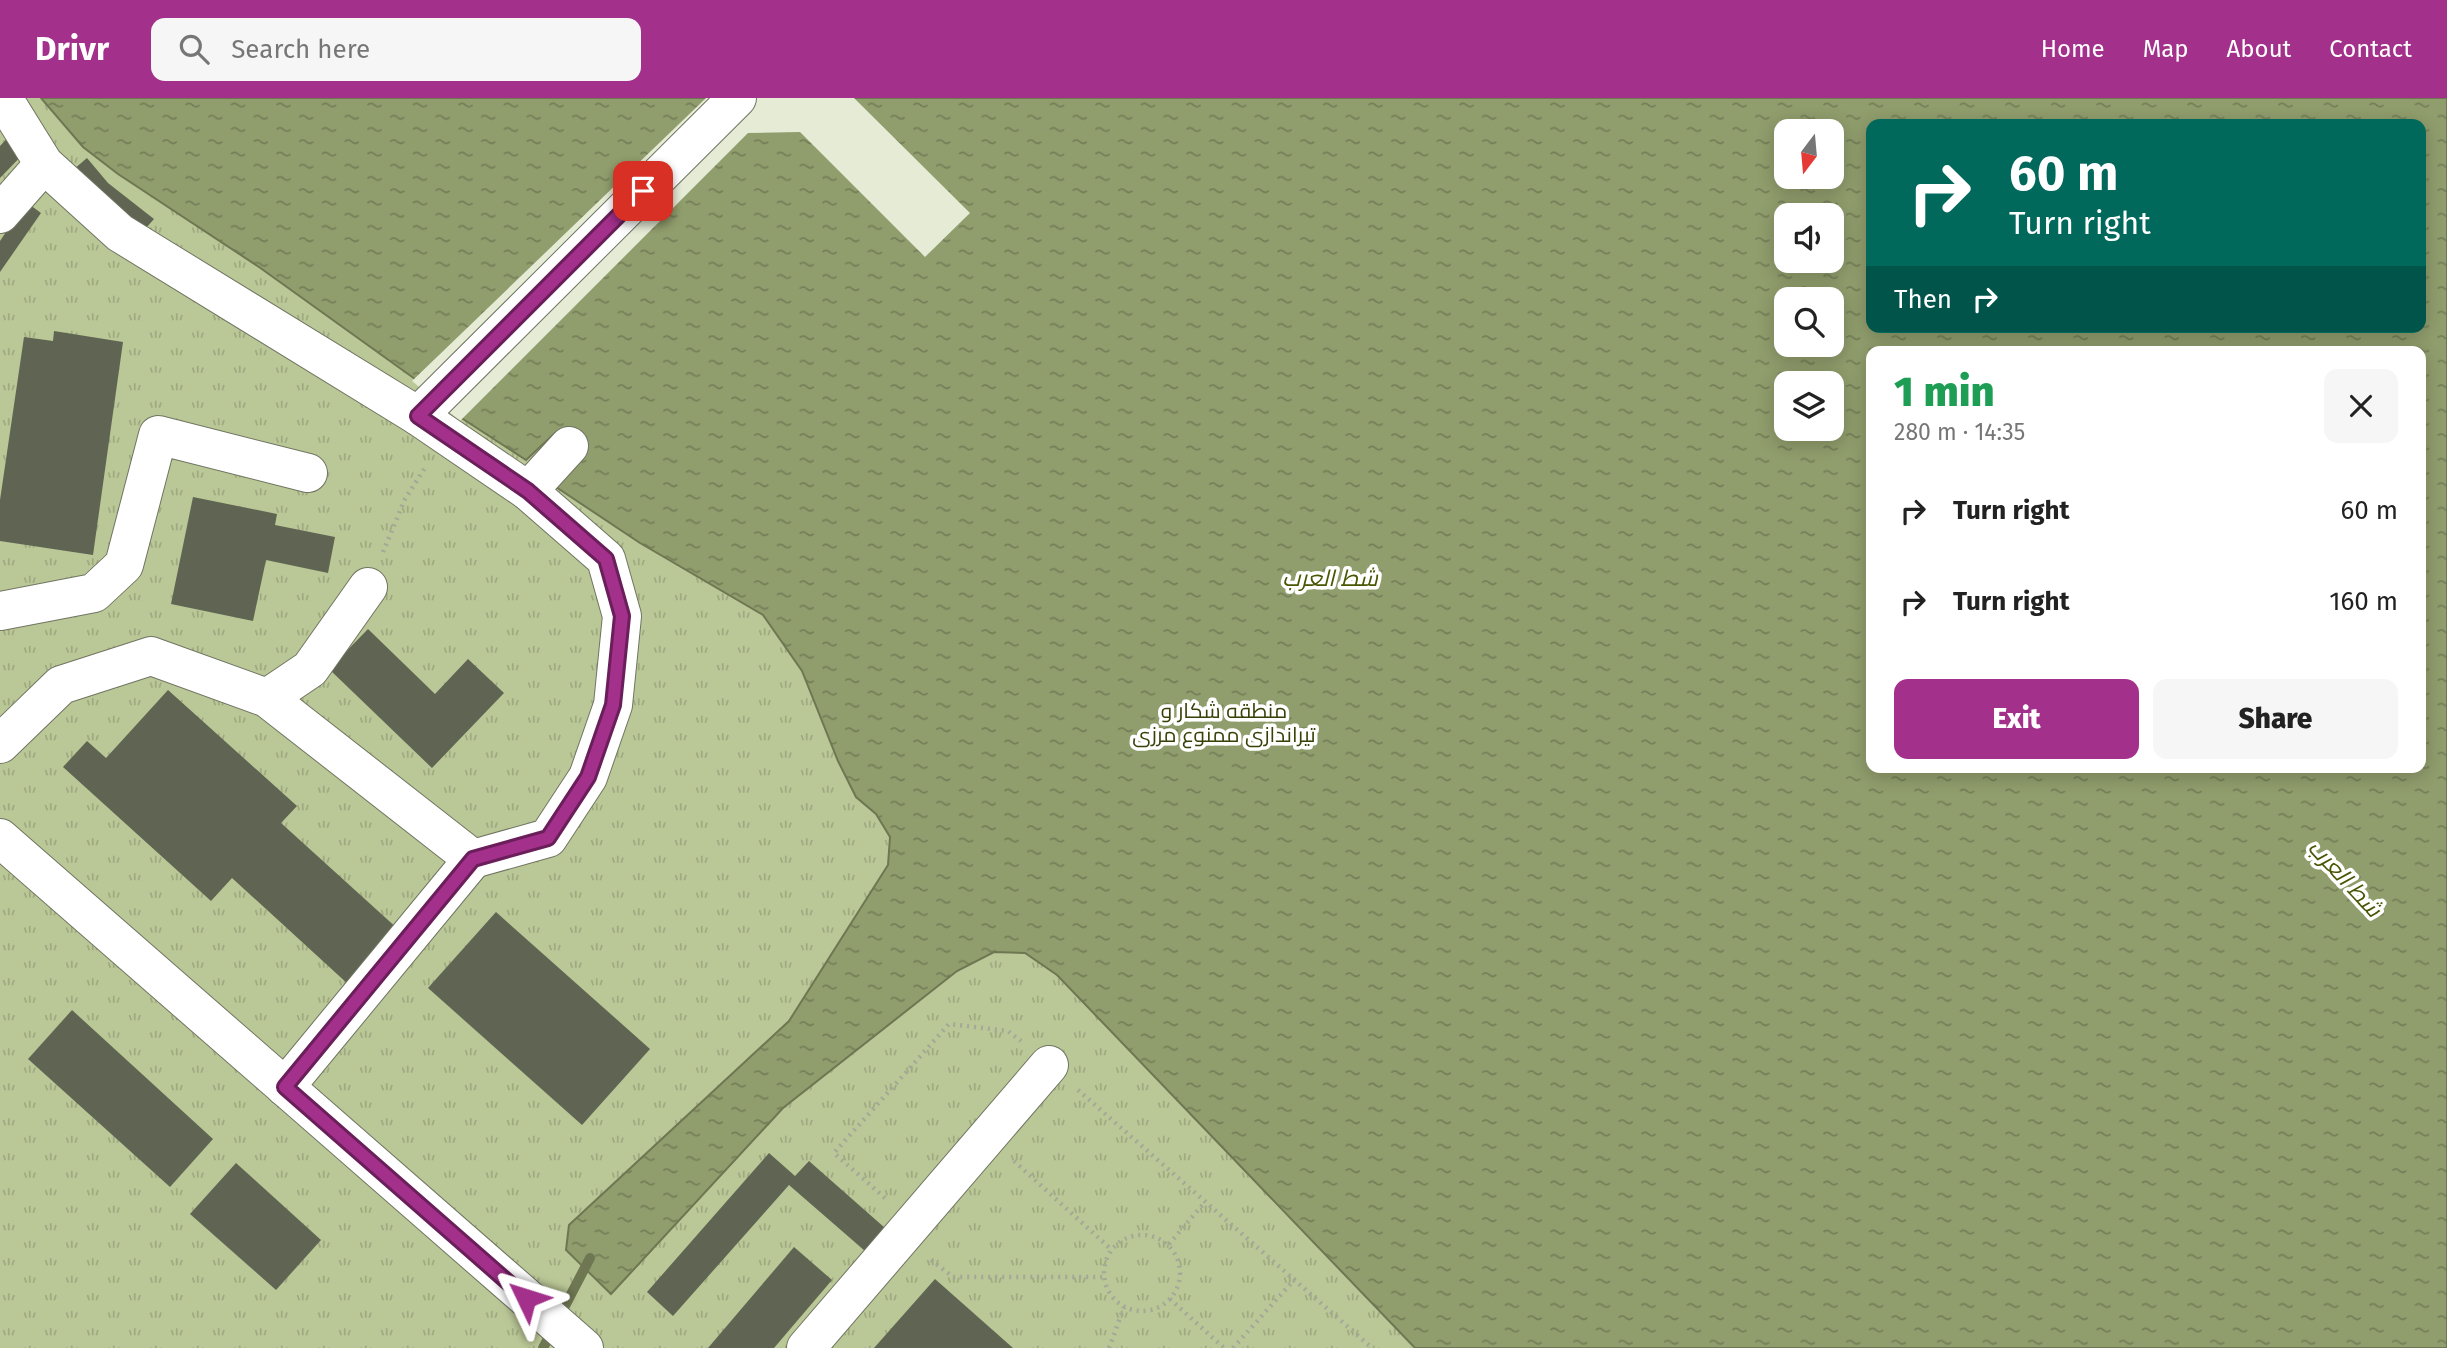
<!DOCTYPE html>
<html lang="en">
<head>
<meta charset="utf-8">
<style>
  body { margin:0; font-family:"Fira Sans",Cairo,sans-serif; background:#f6f6f6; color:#222; height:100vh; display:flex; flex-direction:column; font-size:26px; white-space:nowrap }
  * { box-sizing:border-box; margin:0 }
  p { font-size:23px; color:#767676 }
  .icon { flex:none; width:38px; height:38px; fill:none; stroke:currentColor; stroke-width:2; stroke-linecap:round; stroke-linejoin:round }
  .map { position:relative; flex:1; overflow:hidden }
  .side { position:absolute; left:1866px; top:248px; width:560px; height:427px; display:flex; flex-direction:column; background:#fff; border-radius:14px; box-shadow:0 4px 18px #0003 }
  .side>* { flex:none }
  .top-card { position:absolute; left:1866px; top:21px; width:560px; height:214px; border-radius:14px; box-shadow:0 4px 18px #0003; background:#00695c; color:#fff; overflow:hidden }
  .needle { width:46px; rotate:196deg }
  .controls { position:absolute; left:1774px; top:21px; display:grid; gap:14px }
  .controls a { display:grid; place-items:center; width:70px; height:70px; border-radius:14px; background:#fff; box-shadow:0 4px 18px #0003; font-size:35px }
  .pin { position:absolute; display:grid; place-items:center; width:60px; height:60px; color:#fff; margin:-30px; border-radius:14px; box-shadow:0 4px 10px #0006 }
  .me { position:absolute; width:77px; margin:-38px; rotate:311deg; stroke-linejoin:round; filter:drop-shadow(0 0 5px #0008) }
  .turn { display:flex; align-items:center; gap:24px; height:147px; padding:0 28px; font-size:32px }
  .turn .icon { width:91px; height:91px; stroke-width:2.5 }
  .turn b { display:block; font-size:49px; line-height:60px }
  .then { display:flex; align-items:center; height:66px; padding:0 28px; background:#0003; gap:14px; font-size:26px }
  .round { display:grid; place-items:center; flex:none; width:74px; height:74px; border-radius:14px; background:#f6f6f6 }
  .summary { display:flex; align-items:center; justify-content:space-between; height:119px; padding:0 28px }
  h1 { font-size:42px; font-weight:800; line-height:52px; color:#1e9e55 }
  .button { display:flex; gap:14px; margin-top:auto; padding:14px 28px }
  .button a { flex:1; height:80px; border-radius:14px; background:#a3308b; color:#fff; font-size:28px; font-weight:800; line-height:80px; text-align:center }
  .button a+a { background:#f6f6f6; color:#222 }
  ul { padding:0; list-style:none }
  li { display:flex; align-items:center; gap:21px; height:91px; padding:0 28px }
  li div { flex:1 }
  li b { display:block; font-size:26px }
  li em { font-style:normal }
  header { display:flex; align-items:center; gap:42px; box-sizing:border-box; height:98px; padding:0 35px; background:#a3308b; color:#fff }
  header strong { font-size:33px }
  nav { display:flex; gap:38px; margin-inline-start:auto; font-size:24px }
  .search { width:490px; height:63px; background:#f6f6f6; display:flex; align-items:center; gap:18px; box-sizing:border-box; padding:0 24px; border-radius:14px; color:#767676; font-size:26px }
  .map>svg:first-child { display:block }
  .park { fill:url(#park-tufts); fill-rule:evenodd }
  .water { fill:url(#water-ripples); stroke:#6e7752; stroke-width:2; fill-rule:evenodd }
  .pier { fill:#e5ebd5 }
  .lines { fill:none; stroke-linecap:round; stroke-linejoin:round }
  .stream { stroke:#6e7752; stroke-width:10 }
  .building { fill:#606553 }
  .minor-casing { stroke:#707562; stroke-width:40 }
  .path { stroke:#a3a897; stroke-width:4.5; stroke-dasharray:2 5; stroke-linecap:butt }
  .minor { stroke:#fff; stroke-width:38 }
  .route-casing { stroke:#6a1f5a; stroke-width:18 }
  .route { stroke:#a3308b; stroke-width:12 }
  .labels { text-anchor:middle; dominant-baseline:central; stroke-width:7; stroke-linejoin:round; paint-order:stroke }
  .park-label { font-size:21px; fill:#384207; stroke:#fff }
  .water-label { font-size:23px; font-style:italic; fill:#495704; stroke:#fff }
</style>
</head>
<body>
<header>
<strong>Drivr</strong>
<div class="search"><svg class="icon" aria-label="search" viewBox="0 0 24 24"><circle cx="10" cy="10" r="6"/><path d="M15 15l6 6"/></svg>Search here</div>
<nav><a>Home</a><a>Map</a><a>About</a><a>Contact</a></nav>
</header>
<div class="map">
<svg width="2447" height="1250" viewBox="0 0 2447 1250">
  <defs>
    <pattern id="park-tufts" width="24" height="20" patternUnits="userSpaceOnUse" patternTransform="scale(1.75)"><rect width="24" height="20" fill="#bac796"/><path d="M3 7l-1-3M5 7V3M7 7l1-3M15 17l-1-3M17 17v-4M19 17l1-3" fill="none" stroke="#9faa81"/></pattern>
    <pattern id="water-ripples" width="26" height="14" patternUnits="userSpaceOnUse" patternTransform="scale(1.75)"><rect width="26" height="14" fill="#909d6c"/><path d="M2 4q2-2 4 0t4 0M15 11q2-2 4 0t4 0" fill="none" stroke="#757f58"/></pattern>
  </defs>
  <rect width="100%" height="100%" fill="#e5ebd5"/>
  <!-- park -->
  <path class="park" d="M0 0H1618L1787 201V247H1832L1871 670 2447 1250H0ZM1787 285H1832V331H1787Z"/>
  <!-- water -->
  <path class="water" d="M41 0H2447V1250H1415L1057 877 1025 855 994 854 957 873 783 1010 611 1196 566 1152 569 1127 789 923 888 767 890 739 876 716 856 699 838 663 802 573 763 517 640 445 556 389 554 336 526 362 463 321 415 281 259 169 118 76 83 49ZM1871 26H2420V229H1871ZM1787 33H1832V79H1787ZM1787 117H1832V163H1787ZM1787 201H1832V247H1787ZM1871 254H2420V670H1871ZM1787 285H1832V331H1787Z"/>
  <!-- pier -->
  <polygon class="pier" points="706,0 854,0 970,115 925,159 800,34 748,35 460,323 412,283"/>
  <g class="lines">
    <!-- stream -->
    <polyline class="stream" points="543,1250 590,1160"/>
  </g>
  <!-- building -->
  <g class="building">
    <polygon points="15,32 29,50 0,80 0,48"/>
    <polygon points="87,60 108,85 154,121 138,139 67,77"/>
    <polygon points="26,104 41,115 0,174 0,143"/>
    <polygon points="54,233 123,244 93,457 0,443 0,402 24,239 53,243"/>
    <polygon points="193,399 277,416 275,427 335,439 328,475 266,462 253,523 171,506"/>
    <polygon points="368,531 435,596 468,561 504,595 432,670 329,571"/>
    <polygon points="168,592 297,708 281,725 399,832 349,887 232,780 211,803 63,669 87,643 106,660"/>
    <polygon points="496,814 650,951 582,1027 428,890"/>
    <polygon points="72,912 213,1041 170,1089 28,961"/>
    <polygon points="769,1055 795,1078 809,1063 885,1130 865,1153 789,1087 673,1218 647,1194"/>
    <polygon points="236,1065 321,1142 276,1192 190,1116"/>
    <polygon points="794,1149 832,1182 774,1250 708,1250"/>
    <polygon points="935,1181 1013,1250 874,1250"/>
  </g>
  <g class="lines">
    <!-- minor casing -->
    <g class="minor-casing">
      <g id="minor">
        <polyline points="0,116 44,66"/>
        <polyline points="418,318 737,0"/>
        <polyline points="528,393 569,348"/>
        <polyline points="0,513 94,495 124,467 158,337 308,375"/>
        <polyline points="267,600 310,571 368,489"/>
        <polyline points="0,646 61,587 151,558 267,600 473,761 548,740 588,679 613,607 622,518 606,461 528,393 418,318 120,135 44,66 3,0"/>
        <polyline points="0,740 584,1250"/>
        <polyline points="285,989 473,761"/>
        <polyline points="806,1250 1049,967"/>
      </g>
    </g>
    <!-- path -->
    <g class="path">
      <polyline points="383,454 405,401 426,368"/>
      <polyline points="1078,992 1372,1250"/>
      <polyline points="1014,1063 1112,1152"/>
      <polyline points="885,1100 834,1055 949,926 1008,933 1021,943"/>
      <circle cx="1142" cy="1175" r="38"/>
      <polyline points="1169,1146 1205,1104"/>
      <polyline points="931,1162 953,1179 1103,1179"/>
      <polyline points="1170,1201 1224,1250"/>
      <polyline points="1109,1250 1124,1209"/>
      <polyline points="1233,1250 1294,1182"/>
    </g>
    <!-- minor -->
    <use href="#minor" class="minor"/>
  </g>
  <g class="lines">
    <!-- route casing -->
    <g class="route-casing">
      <polyline id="route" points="526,1200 285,989 473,761 548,740 588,679 613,607 622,518 606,461 528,393 418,318 643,93"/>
    </g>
    <!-- route -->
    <use href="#route" class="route"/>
  </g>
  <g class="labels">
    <!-- park labels -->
    <g class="park-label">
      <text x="1224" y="613">منطقه شکار و<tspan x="1224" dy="24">تیراندازی ممنوع مرزی</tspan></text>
    </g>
    <!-- water labels -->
    <g class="water-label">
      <text x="1330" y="480">شط العرب</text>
      <text transform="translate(2345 780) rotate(47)">شط العرب</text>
    </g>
  </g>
</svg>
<div class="controls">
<a><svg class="needle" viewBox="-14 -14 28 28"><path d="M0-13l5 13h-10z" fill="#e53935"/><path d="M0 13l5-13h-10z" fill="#767676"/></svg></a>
<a><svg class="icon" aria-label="sound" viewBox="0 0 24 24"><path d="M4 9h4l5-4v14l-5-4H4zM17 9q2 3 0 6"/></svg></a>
<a><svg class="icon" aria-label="search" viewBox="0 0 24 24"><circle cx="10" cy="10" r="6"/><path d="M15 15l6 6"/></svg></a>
<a><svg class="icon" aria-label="layers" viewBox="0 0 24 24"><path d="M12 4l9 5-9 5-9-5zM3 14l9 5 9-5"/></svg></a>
</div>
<div class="pin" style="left:643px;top:93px;background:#d93025"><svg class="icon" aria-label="arrive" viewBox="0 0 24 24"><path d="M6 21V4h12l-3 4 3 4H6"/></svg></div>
<svg class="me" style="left:526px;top:1200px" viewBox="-20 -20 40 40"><path d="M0-17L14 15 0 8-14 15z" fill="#a3308b" stroke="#fff" stroke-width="4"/></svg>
<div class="top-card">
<div class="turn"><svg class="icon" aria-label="right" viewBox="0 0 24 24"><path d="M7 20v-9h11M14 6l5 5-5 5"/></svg><div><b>60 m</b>Turn right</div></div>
<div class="then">Then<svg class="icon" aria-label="right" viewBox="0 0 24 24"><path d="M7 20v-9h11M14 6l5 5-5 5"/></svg></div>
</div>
<section class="side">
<div class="summary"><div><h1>1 min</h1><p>280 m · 14:35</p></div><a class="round"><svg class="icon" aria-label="close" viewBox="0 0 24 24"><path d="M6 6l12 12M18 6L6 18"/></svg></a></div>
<ul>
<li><svg class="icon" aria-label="right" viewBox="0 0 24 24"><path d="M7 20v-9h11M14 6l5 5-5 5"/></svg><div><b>Turn right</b></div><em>60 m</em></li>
<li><svg class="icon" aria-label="right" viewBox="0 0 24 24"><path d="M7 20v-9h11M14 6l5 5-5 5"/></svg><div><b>Turn right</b></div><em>160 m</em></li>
</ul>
<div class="button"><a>Exit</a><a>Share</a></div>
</section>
</div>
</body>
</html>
